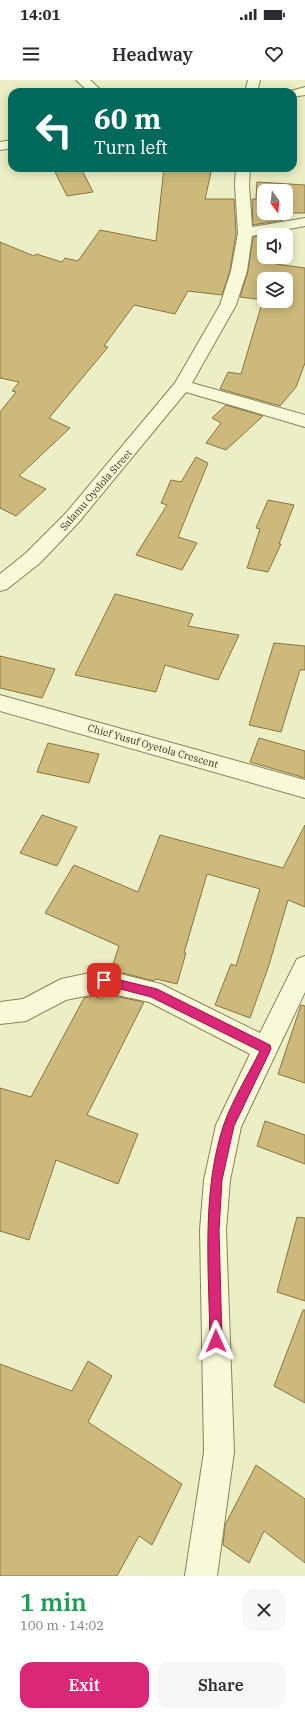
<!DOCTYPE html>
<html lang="en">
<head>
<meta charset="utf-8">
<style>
  body { margin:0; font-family:"IBM Plex Serif",serif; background:#f7f7f7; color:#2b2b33; height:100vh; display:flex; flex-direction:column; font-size:15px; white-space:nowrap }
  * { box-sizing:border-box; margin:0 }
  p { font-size:13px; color:#7c7c81 }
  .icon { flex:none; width:22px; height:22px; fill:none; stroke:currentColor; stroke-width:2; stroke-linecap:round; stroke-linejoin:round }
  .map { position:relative; height:1496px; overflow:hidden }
  .side { display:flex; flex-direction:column; background:#fff; flex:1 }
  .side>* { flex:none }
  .hud { position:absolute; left:8px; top:8px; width:289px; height:84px; border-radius:12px; box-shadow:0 2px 10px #0003; background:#00695c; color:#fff; overflow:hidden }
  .needle { width:26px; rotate:165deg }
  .controls { position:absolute; left:257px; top:104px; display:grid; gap:8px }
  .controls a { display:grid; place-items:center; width:36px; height:36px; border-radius:8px; background:#fff; box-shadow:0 2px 10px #0003; font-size:20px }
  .pin { position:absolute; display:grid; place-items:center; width:34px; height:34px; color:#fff; margin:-17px; border-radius:8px; box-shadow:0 2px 6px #0006 }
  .me { position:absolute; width:44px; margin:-22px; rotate:359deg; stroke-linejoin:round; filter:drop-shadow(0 0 3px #0008) }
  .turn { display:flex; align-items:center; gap:14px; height:84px; padding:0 20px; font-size:18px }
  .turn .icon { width:52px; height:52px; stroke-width:2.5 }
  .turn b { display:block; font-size:28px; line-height:34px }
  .round { display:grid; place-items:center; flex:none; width:42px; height:42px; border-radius:12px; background:#f7f7f7 }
  .head { display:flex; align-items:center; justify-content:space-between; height:68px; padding:0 20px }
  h1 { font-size:24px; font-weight:600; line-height:30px; color:#1e9e55 }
  .button { display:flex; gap:8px; margin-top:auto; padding:8px 20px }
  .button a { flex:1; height:46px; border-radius:12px; background:#db2777; color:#fff; font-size:16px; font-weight:600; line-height:46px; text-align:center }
  .button a+a { background:#f7f7f7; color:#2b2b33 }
  .status { display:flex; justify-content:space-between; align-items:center; height:28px; padding:0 20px; background:#fff; direction:ltr }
  .status svg { height:11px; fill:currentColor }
  header { display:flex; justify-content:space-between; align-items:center; height:52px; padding:0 20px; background:#fff; font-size:18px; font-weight:600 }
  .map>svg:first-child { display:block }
  .building { fill:#ccb97b; stroke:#887641; fill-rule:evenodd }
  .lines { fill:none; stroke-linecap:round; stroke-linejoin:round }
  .minor-casing { stroke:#89835b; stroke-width:2 }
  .minor { fill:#f7f9d8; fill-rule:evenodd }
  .route { fill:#db2777; stroke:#8e194d }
  .labels { text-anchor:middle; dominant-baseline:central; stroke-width:4; stroke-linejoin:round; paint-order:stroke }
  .street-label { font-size:10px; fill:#39351f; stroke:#f3f5d5 }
</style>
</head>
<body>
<div class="status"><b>14:01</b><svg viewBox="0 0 49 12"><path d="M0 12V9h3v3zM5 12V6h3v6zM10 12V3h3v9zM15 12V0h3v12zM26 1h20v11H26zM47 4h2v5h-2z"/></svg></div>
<header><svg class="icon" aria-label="menu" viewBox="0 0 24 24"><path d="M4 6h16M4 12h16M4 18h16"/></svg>Headway<svg class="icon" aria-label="heart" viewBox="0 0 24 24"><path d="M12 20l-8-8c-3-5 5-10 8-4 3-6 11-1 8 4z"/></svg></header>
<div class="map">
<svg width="305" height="1496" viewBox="0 0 305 1496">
  <rect width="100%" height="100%" fill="#eceec5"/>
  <!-- building -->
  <g class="building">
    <polygon points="53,88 81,88 93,112 67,116"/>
    <polygon points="164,88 212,88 205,119 234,119 236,153 230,191 222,215 188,211 175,234 134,225 104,266 108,267 49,338 70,348 19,396 46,409 16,436 0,428 0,332 16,312 12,311 19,302 0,298 0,162 34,176 36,174 62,182 65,178 78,181 100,150 156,161"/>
    <polygon points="257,102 305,105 305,133 286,133 286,111 264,111 264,133 284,133 283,140 253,145 252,119 256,119"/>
    <path d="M264 155V177H277L276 184 305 188V283L296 307 280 326 220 309 228 292 241 294 263 220 240 217 248 191 253 157ZM264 199H286V221H264Z"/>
    <polygon points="226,325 263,336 226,370 206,363 221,343 212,338"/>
    <polygon points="196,377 208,383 178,457 197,463 182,490 136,475 167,425 161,423 171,400 181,402"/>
    <polygon points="268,420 294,425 279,464 281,464 268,492 247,488 260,449 256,448"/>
    <polygon points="115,514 193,534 188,546 239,555 218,600 165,585 156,612 75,595"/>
    <polygon points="274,563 305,566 305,590 300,590 281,652 249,645"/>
    <polygon points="0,576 55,589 42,618 0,608"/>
    <polygon points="259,658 305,671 305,698 250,682"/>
    <polygon points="48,663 99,674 89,703 37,692"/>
    <polygon points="42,735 77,747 57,786 20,773"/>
    <polygon points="305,745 305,827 288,820 269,885 250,938 215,925 231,884 236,886 260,809 207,794 184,873 186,873 177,904 156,899 154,901 111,890 119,866 45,833 74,785 138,812 160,755 283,788"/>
    <polygon points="104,914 144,922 87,1035 138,1054 118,1104 56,1080 29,1160 0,1151 0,1008 31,1017 84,918 94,916 102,919"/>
    <polygon points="301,925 305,926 305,1003 278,994"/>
    <polygon points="265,1041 305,1055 305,1084 257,1066"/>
    <polygon points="297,1137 305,1138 305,1221 277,1212"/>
    <polygon points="303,1230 305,1230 305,1323 274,1306"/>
    <polygon points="88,1281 112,1296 88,1342 182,1404 152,1465 139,1456 117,1496 0,1496 0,1284 72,1311"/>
    <polygon points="256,1385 305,1419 305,1483 264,1451 249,1483 223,1465 225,1445"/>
  </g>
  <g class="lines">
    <!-- minor casing -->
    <g class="minor-casing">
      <g id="minor">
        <polygon points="76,0 90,0 103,12 89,12"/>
        <polygon points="248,0 260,0 257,12 245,12"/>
        <polygon points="305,7 305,15 293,17 293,12 287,12"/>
        <polygon points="12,60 12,68 0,70 0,62"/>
        <polygon points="236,88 250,88 249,105 252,147 305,138 305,146 252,156 247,191 236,225 192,303 305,335 305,347 186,312 78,443 40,483 7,509 0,511 0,494 26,473 66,433 175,303 220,225 231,191 238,153 235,105"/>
        <polygon points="0,615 305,700 305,718 0,631"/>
        <polygon points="305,876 305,912 241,1047 230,1100 226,1150 234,1372 217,1496 185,1496 204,1372 200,1150 204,1100 216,1045 250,974 149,922 104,912 66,920 26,941 0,944 0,922 23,919 61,899 104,890 161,904 260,953 297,879"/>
      </g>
    </g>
    <!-- minor -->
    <use href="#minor" class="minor"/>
  </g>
  <!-- route -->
  <path class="route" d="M104 896 157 909 270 965 271 969 234 1046 222 1100 219 1150 222 1261 220 1265 216 1267 212 1265 210 1261C209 1192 201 1111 224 1044 233 1019 248 995 260 971L151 917 101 904 99 900Z"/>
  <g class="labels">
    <!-- street labels -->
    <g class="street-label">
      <text transform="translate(96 410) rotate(-49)">Salamu Oyolola Street</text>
      <text transform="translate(153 666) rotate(16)">Chief Yusuf Oyetola Crescent</text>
    </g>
  </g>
</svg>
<div class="controls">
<a><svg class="needle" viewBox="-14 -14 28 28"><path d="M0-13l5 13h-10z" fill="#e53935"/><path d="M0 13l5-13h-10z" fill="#7c7c81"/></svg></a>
<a><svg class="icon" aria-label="sound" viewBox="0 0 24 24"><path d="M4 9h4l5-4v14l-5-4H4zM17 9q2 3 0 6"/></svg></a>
<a><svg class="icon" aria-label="layers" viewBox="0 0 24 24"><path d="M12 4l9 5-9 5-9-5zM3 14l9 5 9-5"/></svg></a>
</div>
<div class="pin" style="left:104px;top:900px;background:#d93025"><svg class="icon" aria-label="arrive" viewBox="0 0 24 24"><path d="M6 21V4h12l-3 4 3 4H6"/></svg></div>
<svg class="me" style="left:216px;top:1261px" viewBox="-20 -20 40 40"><path d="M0-17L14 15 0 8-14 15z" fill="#db2777" stroke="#fff" stroke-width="4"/></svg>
<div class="hud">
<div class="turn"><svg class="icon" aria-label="left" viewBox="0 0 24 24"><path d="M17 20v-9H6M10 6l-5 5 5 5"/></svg><div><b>60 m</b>Turn left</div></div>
</div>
</div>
<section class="side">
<div class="head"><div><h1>1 min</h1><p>100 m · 14:02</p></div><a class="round"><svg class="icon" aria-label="close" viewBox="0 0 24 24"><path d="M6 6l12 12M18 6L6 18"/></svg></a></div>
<div class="button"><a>Exit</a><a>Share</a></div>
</section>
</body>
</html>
